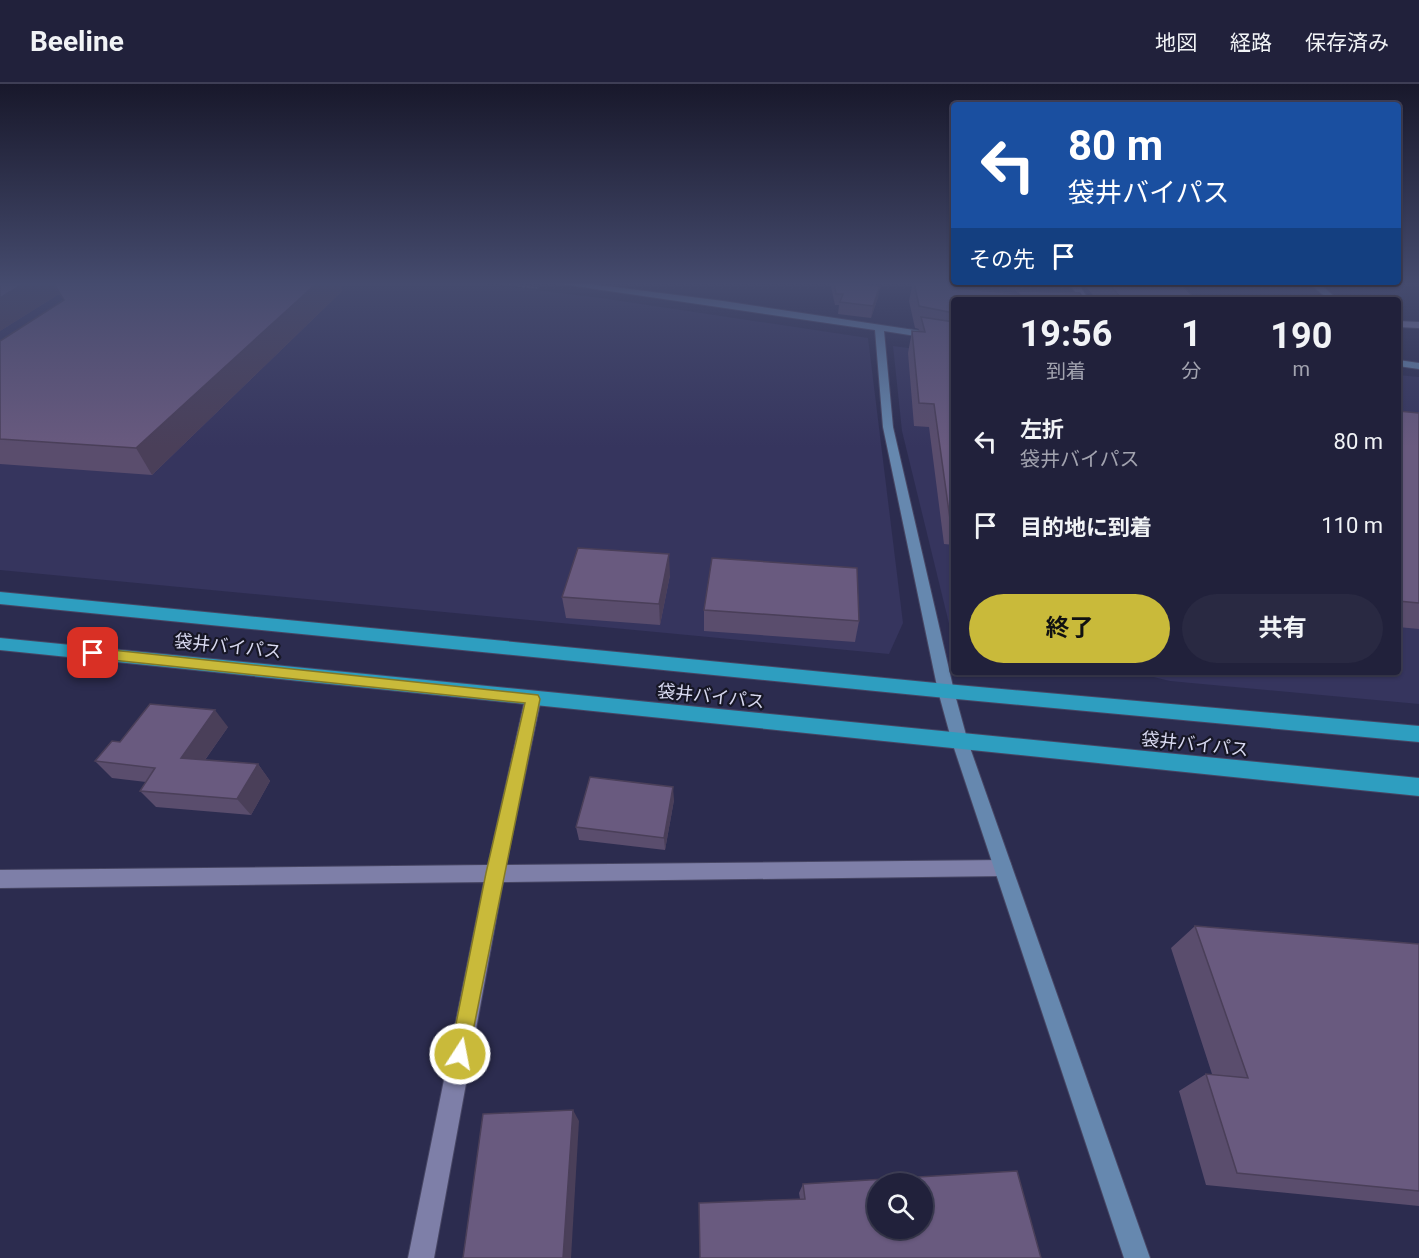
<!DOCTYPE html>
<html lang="ja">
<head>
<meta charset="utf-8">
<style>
  body { margin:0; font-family:Roboto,"Noto Sans JP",sans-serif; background:#292942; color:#f1f3f6; height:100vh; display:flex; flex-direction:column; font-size:22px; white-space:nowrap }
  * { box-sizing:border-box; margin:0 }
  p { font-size:20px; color:#a2a3af }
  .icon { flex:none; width:33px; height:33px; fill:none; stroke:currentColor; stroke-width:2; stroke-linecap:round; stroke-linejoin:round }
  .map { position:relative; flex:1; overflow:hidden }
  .drawer { position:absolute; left:951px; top:213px; width:450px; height:378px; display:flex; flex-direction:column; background:#21213b; border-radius:6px; box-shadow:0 2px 4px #0004,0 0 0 2px #3e3e55 }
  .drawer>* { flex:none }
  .top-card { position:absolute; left:951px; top:18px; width:450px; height:183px; border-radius:6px; box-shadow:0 2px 4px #0004,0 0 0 2px #3e3e55; background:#1a4fa0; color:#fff; overflow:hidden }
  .fabs { position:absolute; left:867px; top:1089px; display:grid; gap:12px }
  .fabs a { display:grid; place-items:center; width:66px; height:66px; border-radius:50%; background:#21213b; box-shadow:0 2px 4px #0004,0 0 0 2px #3e3e55; font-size:30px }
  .pin { position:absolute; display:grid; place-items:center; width:51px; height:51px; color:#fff; margin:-26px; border-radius:12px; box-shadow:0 3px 9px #0006 }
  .me { position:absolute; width:66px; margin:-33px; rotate:11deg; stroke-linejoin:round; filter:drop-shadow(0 0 4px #0008) }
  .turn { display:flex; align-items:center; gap:21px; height:126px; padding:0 18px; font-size:27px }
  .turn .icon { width:78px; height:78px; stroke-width:2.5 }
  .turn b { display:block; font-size:42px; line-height:51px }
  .then { display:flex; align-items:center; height:57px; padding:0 18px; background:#0003; gap:12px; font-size:22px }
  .eta { display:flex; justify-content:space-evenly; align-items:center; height:102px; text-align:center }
  .eta b { font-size:36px; font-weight:700; line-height:42px }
  .button { display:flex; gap:12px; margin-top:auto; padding:12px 18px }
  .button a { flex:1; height:69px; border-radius:36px; background:#c9ba3a; color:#111; font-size:24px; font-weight:700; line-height:69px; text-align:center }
  .button a+a { background:#292942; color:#f1f3f6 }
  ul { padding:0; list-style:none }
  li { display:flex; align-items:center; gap:18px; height:84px; padding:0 18px }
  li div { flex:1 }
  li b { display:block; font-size:22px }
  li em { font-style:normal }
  header { display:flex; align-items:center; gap:36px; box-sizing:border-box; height:84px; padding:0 30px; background:#21213b; border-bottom:2px solid #3e3e55 }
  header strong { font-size:28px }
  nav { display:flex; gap:33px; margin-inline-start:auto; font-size:21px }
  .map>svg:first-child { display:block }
  .built { fill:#36355e }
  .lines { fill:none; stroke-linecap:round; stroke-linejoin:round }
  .street-casing { stroke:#474664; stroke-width:2 }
  .secondary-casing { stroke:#474664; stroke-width:2 }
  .highway-casing { stroke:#474664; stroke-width:2 }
  .path { stroke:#616281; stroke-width:2; stroke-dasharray:3 1.5; stroke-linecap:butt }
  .street { fill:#7e7fa8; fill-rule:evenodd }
  .secondary { fill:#6688af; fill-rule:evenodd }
  .highway { fill:#2e9ec0; fill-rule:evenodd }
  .wall { fill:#5a4d6d }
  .shaded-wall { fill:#4a3f59 }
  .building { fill:#695a7f; stroke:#4a3f59; stroke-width:1.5; fill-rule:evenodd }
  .route { fill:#c9ba3a; stroke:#837926; stroke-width:1.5 }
  .labels { text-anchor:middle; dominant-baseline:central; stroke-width:4.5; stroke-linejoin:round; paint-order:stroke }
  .street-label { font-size:18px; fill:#d7d8ef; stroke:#171726 }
</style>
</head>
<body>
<header>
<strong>Beeline</strong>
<nav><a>地図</a><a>経路</a><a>保存済み</a></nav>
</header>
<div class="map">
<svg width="1419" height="1174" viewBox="0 0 1419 1174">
  <rect width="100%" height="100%" fill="#2c2c4f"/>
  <!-- built -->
  <g class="built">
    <polygon points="0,198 468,198 601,214 868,254 903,539 889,570 0,486"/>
    <polygon points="893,262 954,270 954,560 902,347"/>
    <polygon points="1398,291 1419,293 1419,620 1170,597 1133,588 1398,588"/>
  </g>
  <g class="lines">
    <!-- street casing -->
    <g class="street-casing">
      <g id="street">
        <polygon points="1068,198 1077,198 1089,216 1081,216"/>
        <polygon points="1398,237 1419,238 1419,244 1398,243"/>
        <polygon points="533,609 538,611 541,615 506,781 1003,776 1010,778 1012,784 1010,790 1003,792 503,798 434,1174 408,1174 484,798 0,804 0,786 488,781 525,615 528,611"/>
      </g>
    </g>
    <!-- secondary casing -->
    <g class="secondary-casing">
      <g id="secondary">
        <polygon points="548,198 575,198 723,217 954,252 954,258 884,247 893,343 954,607 968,658 1150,1174 1124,1174 952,658 938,607 883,343 875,246"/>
        <polygon points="1308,198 1318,198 1338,216 1329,216"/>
        <polygon points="1398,276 1419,279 1419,285 1398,282"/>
      </g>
    </g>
    <!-- highway casing -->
    <g class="highway-casing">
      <g id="highway">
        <polygon points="0,508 946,600 1419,642 1419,658 946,614 0,520"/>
        <polygon points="0,554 1419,694 1419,712 0,566"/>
      </g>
    </g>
    <!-- path -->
    <polyline class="path" points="491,198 537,204"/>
    <!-- street -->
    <use href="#street" class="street"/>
    <!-- secondary -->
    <use href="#secondary" class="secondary"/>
    <!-- highway -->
    <use href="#highway" class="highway"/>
  </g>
  <!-- wall -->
  <g class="wall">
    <polygon points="0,198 339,198 342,207 152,391 0,380 0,257 64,216 59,210 0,247"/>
    <polygon points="830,198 868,198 867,201 880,202 878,213 871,234 838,230 839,221 835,221"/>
    <polygon points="913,198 940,198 958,204 1017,209 1017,207 1080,209 954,216 954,461 944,460 929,343 914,342 908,269 912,247 918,248 919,245 915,244 909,217"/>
    <polygon points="1082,198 1179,198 1196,216 1097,216"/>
    <polygon points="1398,327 1419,329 1419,545 1398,543"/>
    <polygon points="670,491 660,541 566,534 562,513"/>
    <polygon points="704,526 859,537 855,558 704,547"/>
    <polygon points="228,643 205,676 258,680 270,697 251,731 156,723 140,707 146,698 112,694 95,677 120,658"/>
    <polygon points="674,716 665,766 579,756 576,743"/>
    <polygon points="1195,842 1419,860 1419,1122 1206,1101 1179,1007 1206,990 1212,990 1171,864"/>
    <polygon points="803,1100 1041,1174 800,1115 799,1109"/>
  </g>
  <!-- shaded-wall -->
  <g class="shaded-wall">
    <polygon points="26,198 52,198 59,210 0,247 0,214"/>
    <polygon points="318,198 339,198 342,207 152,391 136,364"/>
    <polygon points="880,202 878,213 871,234 873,222"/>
    <polygon points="669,470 670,491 660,541 659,520"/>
    <polygon points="215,626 228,643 195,690 181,674"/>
    <polygon points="258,680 270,697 251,731 237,715"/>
    <polygon points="673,703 674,716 665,766 664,754"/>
    <polygon points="573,1026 579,1037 571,1174 563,1174"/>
  </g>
  <!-- building -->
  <g class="building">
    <polygon points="0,198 26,198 0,214"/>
    <polygon points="53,198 318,198 136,364 0,355 0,257 64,216"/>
    <polygon points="834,198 867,198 866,201 880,202 873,222 840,218 843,210 836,210"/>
    <polygon points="914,198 940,198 958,200 958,204 1019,210 1017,207 1080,209 1084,216 954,216 954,229 919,222"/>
    <polygon points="1107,198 1179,198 1196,216 1123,216"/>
    <polygon points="921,233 954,238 954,436 950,435 934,320 919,319 912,247 925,248"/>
    <polygon points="1398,327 1419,329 1419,519 1398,517"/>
    <polygon points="578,464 669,470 659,520 562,513"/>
    <polygon points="712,474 857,484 859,537 704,526"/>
    <polygon points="150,620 215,626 181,674 258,680 237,715 140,707 155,684 95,677 112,657 120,658"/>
    <polygon points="590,693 673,703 664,754 576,743"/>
    <polygon points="1195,842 1419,860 1419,1107 1237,1089 1206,990 1248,994"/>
    <polygon points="573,1026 563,1174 463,1174 483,1030"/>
    <path d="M1017 1087 1041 1174H700L699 1119 805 1115 803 1100ZM878 1100H922V1144H878Z"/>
  </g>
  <!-- sky -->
  <linearGradient id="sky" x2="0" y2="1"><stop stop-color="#18182b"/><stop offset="0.55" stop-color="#454b6e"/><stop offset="1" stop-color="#454b6e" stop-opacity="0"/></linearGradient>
  <rect width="1419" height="363" fill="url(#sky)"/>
  <!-- route -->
  <polygon class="route" points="93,564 538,611 540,615 467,977 460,980 453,977 450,970 486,789 525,619 93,574 86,569"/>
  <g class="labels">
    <!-- street labels -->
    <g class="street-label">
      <text transform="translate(228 562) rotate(6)">袋井バイパス</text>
      <text transform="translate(711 612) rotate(6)">袋井バイパス</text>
      <text transform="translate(1195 660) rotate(6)">袋井バイパス</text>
    </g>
  </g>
</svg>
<div class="fabs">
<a><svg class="icon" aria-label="search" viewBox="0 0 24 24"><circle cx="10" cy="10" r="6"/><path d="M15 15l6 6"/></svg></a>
</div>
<div class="pin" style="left:93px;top:569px;background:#d93025"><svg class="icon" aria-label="arrive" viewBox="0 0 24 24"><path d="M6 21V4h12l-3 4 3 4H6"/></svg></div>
<svg class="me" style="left:460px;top:970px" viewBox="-20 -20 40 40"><circle r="17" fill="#c9ba3a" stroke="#fff" stroke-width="3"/><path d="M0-11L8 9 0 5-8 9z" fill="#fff"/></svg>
<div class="top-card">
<div class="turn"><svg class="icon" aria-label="left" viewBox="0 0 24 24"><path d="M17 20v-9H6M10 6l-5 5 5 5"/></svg><div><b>80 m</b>袋井バイパス</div></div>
<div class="then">その先<svg class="icon" aria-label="arrive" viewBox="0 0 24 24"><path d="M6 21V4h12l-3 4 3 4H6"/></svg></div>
</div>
<section class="drawer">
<div class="eta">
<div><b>19:56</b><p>到着</p></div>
<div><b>1</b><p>分</p></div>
<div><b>190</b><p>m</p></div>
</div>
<ul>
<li><svg class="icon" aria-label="left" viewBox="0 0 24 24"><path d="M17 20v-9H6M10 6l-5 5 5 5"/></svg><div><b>左折</b><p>袋井バイパス</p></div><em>80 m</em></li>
<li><svg class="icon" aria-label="arrive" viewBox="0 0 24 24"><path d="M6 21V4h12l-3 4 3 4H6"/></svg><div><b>目的地に到着</b></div><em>110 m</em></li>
</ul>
<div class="button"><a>終了</a><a>共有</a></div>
</section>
</div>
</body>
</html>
